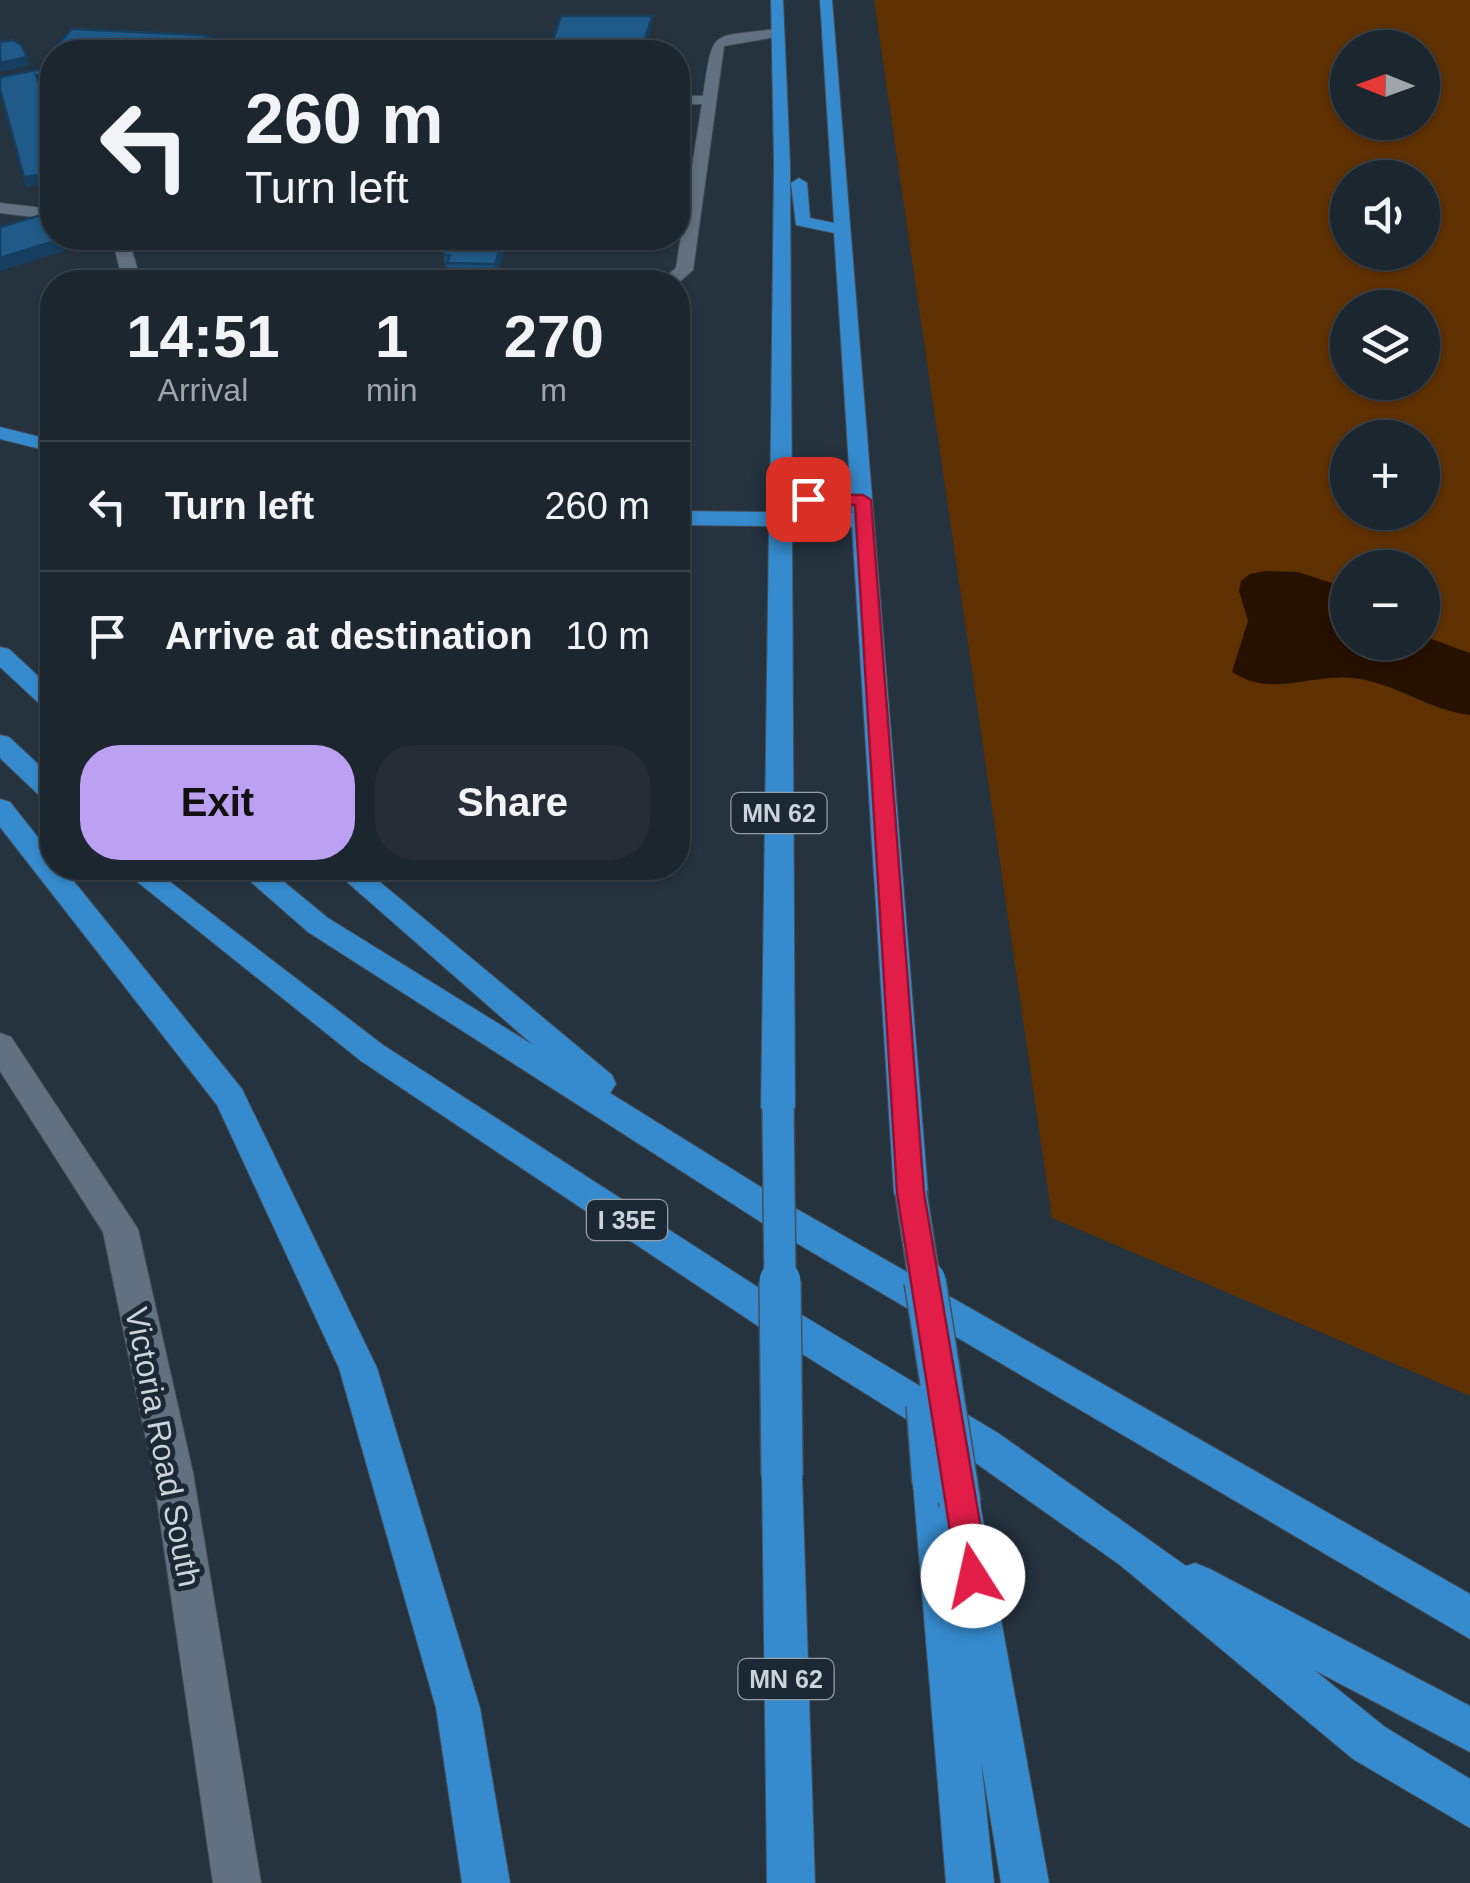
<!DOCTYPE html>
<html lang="en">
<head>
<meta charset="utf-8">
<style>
  body { margin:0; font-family:Arial,sans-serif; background:#252e37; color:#f1f3f6; height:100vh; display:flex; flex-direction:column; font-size:38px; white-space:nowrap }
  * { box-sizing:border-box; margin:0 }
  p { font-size:32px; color:#a0a5aa }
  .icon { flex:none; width:55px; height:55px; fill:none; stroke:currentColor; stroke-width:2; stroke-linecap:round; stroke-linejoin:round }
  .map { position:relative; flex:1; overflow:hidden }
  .drawer { position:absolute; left:40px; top:270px; width:650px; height:610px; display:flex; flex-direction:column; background:#1c262f; border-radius:40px; box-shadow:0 2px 8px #0004,0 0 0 2px #3a434b }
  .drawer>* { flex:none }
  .guide { position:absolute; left:40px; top:40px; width:650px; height:210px; border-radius:40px; box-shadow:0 2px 8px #0004,0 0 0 2px #3a434b; background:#1c262f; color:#f1f3f6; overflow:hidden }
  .needle { width:65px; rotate:271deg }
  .fabs { position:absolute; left:1330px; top:30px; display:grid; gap:20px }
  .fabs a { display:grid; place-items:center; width:110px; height:110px; border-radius:50%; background:#1c262f; box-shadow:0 2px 8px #0004,0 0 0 2px #3a434b; font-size:50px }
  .pin { position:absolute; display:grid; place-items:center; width:85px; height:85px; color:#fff; margin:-42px; border-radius:20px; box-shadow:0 5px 15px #0006 }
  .me { position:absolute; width:110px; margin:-55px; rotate:350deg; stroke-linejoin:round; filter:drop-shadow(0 0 8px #0008) }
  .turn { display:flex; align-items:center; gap:35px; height:210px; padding:0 40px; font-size:45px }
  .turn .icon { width:130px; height:130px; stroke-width:2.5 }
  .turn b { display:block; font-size:70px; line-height:85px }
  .eta { display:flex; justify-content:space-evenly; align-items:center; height:170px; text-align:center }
  .eta b { font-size:60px; font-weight:700; line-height:70px }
  .cta { display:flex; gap:20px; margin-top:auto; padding:20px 40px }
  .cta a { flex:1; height:115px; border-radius:40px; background:#bca0f2; color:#111; font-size:40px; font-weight:700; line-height:115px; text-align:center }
  .cta a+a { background:#252e37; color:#f1f3f6 }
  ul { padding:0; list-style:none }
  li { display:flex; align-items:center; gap:30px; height:130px; padding:0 40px; border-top:2px solid #3a434b }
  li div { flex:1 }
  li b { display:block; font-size:38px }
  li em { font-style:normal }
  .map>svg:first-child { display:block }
  .green { fill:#5f3000; fill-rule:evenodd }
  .water { fill:#261000 }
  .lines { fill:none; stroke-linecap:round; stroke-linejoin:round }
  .minor-casing { stroke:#434e58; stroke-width:2 }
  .highway-casing { stroke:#434e58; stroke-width:2 }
  .minor { fill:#62717f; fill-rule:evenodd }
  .highway { fill:#358bce; fill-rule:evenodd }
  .highway-bridge-far1-casing { stroke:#434e58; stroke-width:34; stroke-linecap:butt }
  .highway-bridge-casing { stroke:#434e58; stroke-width:44; stroke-linecap:butt }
  .highway-bridge-far1 { stroke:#358bce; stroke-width:31 }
  .highway-bridge { stroke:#358bce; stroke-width:41 }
  .wall { fill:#1c4d75 }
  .shaded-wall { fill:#163f5f }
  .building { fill:#205a88; stroke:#163f5f; stroke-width:2.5 }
  .route { fill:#e11d48; stroke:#92132f; stroke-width:2.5 }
  .labels { text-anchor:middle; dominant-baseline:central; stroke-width:10; stroke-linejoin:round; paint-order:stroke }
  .shield { fill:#1c2934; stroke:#969fa8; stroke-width:2.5 }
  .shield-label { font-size:25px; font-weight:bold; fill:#cad2da }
  .near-street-label { font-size:32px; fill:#cad2da; stroke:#1c2934 }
</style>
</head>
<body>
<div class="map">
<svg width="1470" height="1883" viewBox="0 0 1470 1883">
  <rect width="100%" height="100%" fill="#25333f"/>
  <!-- green -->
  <path class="green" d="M874 0H1470V1396L1052 1218ZM1348 48H1422V122H1348ZM1348 178H1422V252H1348ZM1348 308H1422V382H1348ZM1348 438H1422V512H1348ZM1348 568H1422V642H1348Z"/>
  <!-- water -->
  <path class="water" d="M1266 571 1298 572 1347 588 1348 642H1422L1423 636 1470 653V715C1428 710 1394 682 1352 678 1310 674 1271 698 1232 672L1248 621 1239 591 1241 581 1250 574Z"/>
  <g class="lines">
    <!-- minor casing -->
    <g class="minor-casing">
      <g id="minor">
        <path d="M776 29 783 33 781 36 724 46 693 270 678 283 660 282 676 268 702 104H678V96H703C714 27 708 38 776 29Z"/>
        <polygon points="0,203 52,209 52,219 0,213"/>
        <polygon points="112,238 128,238 139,274 136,278 121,274"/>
        <polygon points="0,1033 11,1037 138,1229 193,1473 261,1883 213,1883 153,1473 103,1232 0,1071"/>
      </g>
    </g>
    <!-- highway casing -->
    <g class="highway-casing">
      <g id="highway">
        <polygon points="771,0 783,0 790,163 792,513 852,513 834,233 796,225 791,183 799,178 807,183 810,218 834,223 820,0 832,0 928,1193 923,1203 911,1207 899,1203 894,1193 852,527 792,526 795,1108 790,1117 778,1121 766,1117 761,1108 769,526 678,525 678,511 770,512 774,163"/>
        <polygon points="0,427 52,440 52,452 0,439"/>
        <polygon points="0,647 9,649 52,689 52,710 43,707 0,667"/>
        <polygon points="0,735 9,737 52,777 52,800 42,798 0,758"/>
        <polygon points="0,799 10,802 52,855 52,868 63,868 242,1089 377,1368 480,1708 510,1883 462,1883 436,1708 339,1368 217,1105 0,827"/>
        <polygon points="120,868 152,868 383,1045 787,1306 998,1433 1186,1566 1195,1563 1210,1569 1470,1706 1470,1752 1314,1670 1385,1727 1470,1779 1470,1828 1353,1759 1120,1565 970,1459 761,1328 361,1061"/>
        <polygon points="235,868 267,868 328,918 533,1045 331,868 363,868 612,1075 616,1084 610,1093 788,1204 1470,1594 1470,1639 764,1224 308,932"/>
        <polygon points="782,1457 796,1462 802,1475 815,1883 767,1883 762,1475 768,1462"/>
        <polygon points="933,1464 947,1470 954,1488 960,1485 974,1491 980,1504 1049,1883 1001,1883 981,1760 994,1883 946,1883 913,1483 919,1470"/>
      </g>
    </g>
    <!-- minor -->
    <use href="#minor" class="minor"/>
    <!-- highway -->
    <use href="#highway" class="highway"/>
    <!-- highway-bridge-far1 casing -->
    <g class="highway-bridge-far1-casing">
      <g id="highway-bridge-far1">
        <polyline points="778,1108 780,1284"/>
        <polyline points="911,1193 925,1284"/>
      </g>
    </g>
    <!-- highway-bridge casing -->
    <g class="highway-bridge-casing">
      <g id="highway-bridge">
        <polyline points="780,1281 782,1475"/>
        <polyline points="925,1281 960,1504"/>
        <polyline points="927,1405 933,1483"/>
      </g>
    </g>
    <!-- highway-bridge-far1 -->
    <use href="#highway-bridge-far1" class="highway-bridge-far1"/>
    <!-- highway-bridge -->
    <use href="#highway-bridge" class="highway-bridge"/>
  </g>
  <!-- wall -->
  <g class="wall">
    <polygon points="52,67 52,88 40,84 52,114 52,183 26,187 4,101 0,92 0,77"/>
    <polygon points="219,238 264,238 259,246 220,245"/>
    <polygon points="442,238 508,238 497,276 448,276 447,267 445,267"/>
    <polygon points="570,238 605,238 606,239 570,242"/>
  </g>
  <!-- shaded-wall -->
  <g class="shaded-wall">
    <polygon points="652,16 652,24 644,52 641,52"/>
    <polygon points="27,57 29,66 0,72 0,63"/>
    <polygon points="52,173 52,183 26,187 24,177"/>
    <polygon points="64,238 82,238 84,245 0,271 0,258"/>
    <polygon points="503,238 508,238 497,276 495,264"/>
  </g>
  <!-- building -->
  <g class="building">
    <polygon points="561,16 652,16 641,52 549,52"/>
    <polygon points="72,29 201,35 258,52 52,52 52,66 50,53"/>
    <polygon points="13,40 21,45 27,57 0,63 0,42"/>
    <polygon points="52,67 52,80 36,75 52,114 52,173 24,177 0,89 0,77"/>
    <polygon points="52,212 52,238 64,238 0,258 0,227"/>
    <polygon points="442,238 503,238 495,264 447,263 450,255 444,255"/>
  </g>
  <!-- route -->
  <polygon class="route" points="863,495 871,500 924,1193 989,1576 984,1587 973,1592 962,1587 957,1576 897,1193 855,505 808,504 800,499 808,494"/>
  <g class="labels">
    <!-- shield labels -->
    <g class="shield">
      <rect x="731.5" y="793" width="95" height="40" rx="8"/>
      <rect x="587" y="1200" width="80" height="40" rx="8"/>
      <rect x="738.5" y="1659" width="95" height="40" rx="8"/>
    </g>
    <g class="shield-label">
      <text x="779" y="813">MN 62</text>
      <text x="627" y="1220">I 35E</text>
      <text x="786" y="1679">MN 62</text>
    </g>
    <!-- near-street labels -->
    <g class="near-street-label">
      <text transform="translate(163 1447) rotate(79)">Victoria Road South</text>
    </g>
  </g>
</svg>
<div class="fabs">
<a><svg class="needle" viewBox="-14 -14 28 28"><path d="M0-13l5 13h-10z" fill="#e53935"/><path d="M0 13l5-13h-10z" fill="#a0a5aa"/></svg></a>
<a><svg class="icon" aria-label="sound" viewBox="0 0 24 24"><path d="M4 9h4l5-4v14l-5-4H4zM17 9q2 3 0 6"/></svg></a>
<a><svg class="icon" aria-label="layers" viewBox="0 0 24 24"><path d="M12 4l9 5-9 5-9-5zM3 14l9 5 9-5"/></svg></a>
<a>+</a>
<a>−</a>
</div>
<div class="pin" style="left:808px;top:499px;background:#d93025"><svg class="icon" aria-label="arrive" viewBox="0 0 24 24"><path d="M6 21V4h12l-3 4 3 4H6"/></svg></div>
<svg class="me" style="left:973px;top:1576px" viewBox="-20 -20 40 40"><circle r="19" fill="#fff"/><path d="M0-13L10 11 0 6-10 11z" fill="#e11d48"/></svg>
<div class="guide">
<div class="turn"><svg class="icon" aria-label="left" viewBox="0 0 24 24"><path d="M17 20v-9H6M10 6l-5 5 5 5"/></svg><div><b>260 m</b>Turn left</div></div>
</div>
<section class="drawer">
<div class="eta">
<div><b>14:51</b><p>Arrival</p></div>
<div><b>1</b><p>min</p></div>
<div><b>270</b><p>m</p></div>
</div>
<ul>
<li><svg class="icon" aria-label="left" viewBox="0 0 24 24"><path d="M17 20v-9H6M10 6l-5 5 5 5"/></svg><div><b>Turn left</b></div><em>260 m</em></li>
<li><svg class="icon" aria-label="arrive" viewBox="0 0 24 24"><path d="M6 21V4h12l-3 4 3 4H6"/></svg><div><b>Arrive at destination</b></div><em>10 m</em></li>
</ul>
<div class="cta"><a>Exit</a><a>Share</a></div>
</section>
</div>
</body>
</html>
